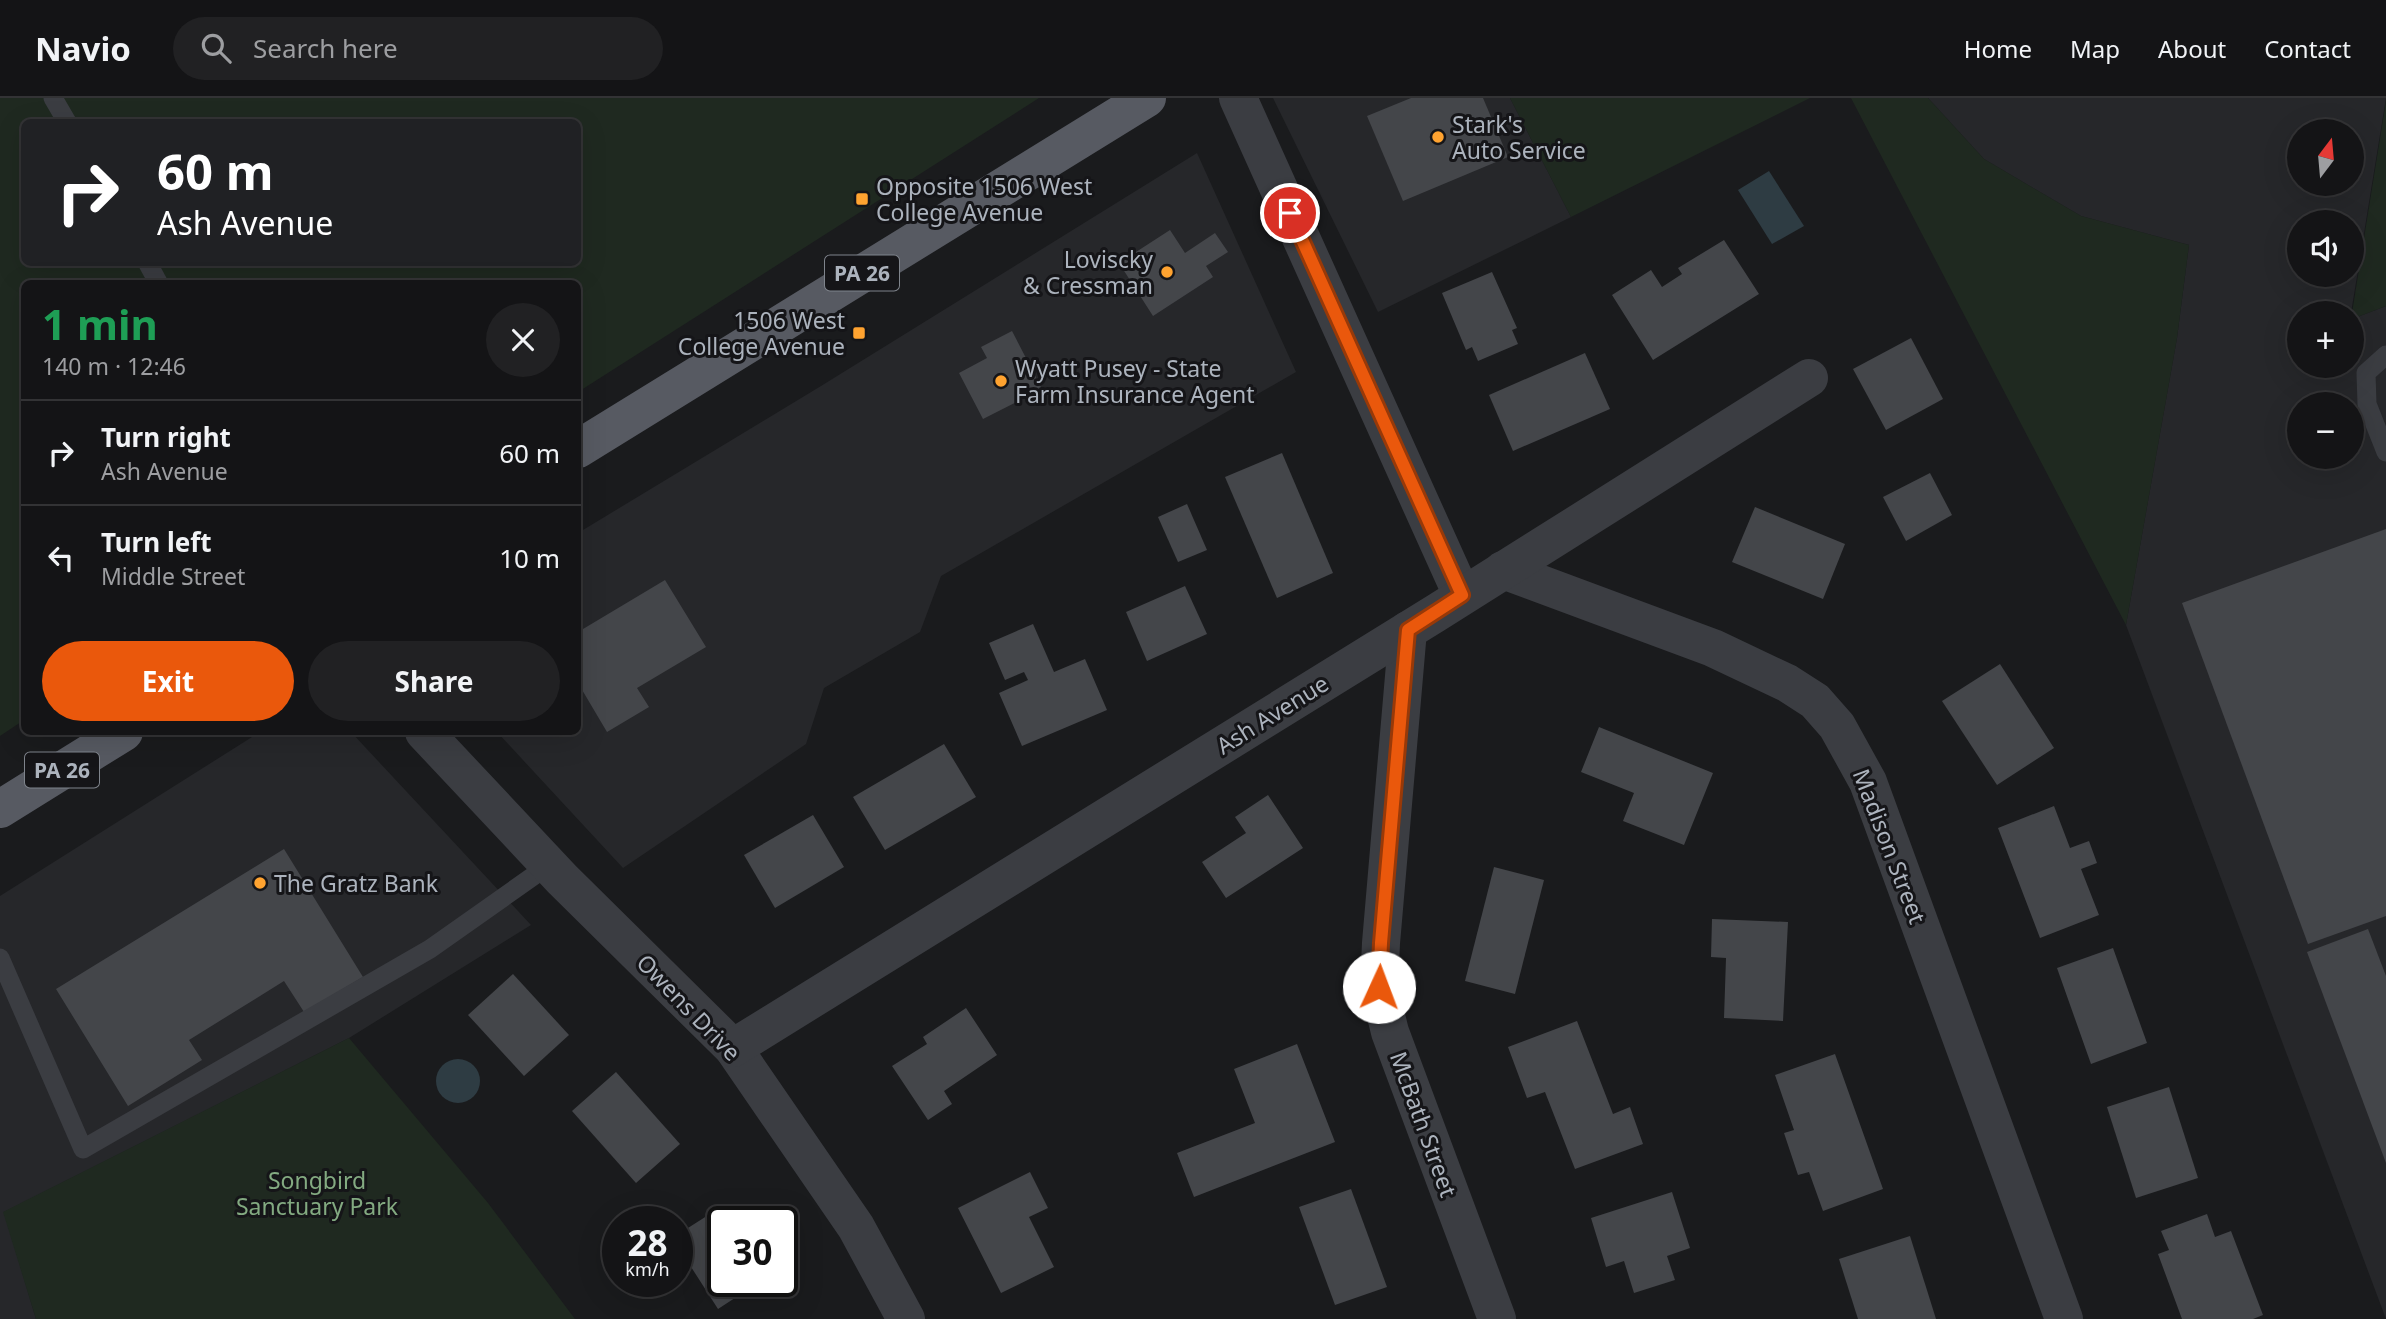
<!DOCTYPE html>
<html lang="en">
<head>
<meta charset="utf-8">
<style>
  body { margin:0; font-family:"Noto Sans",sans-serif; background:#212123; color:#f1f3f6; height:100vh; display:flex; flex-direction:column; font-size:26px; white-space:nowrap }
  * { box-sizing:border-box; margin:0 }
  p { font-size:23px; color:#9d9ea1 }
  .icon { flex:none; width:38px; height:38px; fill:none; stroke:currentColor; stroke-width:2; stroke-linecap:round; stroke-linejoin:round }
  .map { position:relative; flex:1; overflow:hidden }
  .side { position:absolute; left:21px; top:182px; width:560px; height:455px; display:flex; flex-direction:column; background:#141416; border-radius:10px; box-shadow:0 7px 28px #0002,0 0 0 2px #333335 }
  .side>* { flex:none }
  .banner { position:absolute; left:21px; top:21px; width:560px; height:147px; border-radius:10px; box-shadow:0 7px 28px #0002,0 0 0 2px #333335; background:#202124; color:#fff; overflow:hidden }
  .needle { width:46px; rotate:16deg }
  .tools { position:absolute; left:2287px; top:21px; display:grid; gap:14px }
  .tools a { display:grid; place-items:center; width:77px; height:77px; border-radius:50%; background:#141416; box-shadow:0 7px 28px #0002,0 0 0 2px #333335; font-size:35px }
  .speed { position:absolute; left:602px; top:1108px; display:flex; gap:14px; font-size:35px; font-weight:700; text-align:center }
  .speed>* { display:grid; place-content:center; width:91px; height:91px; border-radius:50%; background:#141416; box-shadow:0 7px 28px #0002,0 0 0 2px #333335; line-height:1 }
  .speed small { font-size:18px; font-weight:400 }
  .speed .limit { border:4px solid #111; border-radius:10px; background:#fff; color:#111 }
  .pin { position:absolute; display:grid; place-items:center; width:60px; height:60px; color:#fff; margin:-30px; border:4px solid #fff; border-radius:50%; box-shadow:0 2px 7px #0007 }
  .me { position:absolute; width:77px; margin:-38px; rotate:2deg; stroke-linejoin:round; filter:drop-shadow(0 0 5px #0008) }
  .turn { display:flex; align-items:center; gap:24px; height:147px; padding:0 21px; font-size:32px }
  .turn .icon { width:91px; height:91px; stroke-width:2.5 }
  .turn b { display:block; font-size:49px; line-height:60px }
  .round { display:grid; place-items:center; flex:none; width:74px; height:74px; border-radius:37px; background:#212123 }
  .headline { display:flex; align-items:center; justify-content:space-between; height:119px; padding:0 21px }
  h1 { font-size:42px; font-weight:700; line-height:52px; color:#1e9e55 }
  .cta { display:flex; gap:14px; margin-top:auto; padding:14px 21px }
  .cta a { flex:1; height:80px; border-radius:42px; background:#ea580c; color:#fff; font-size:28px; font-weight:700; line-height:80px; text-align:center }
  .cta a+a { background:#212123; color:#f1f3f6 }
  ul { padding:0; list-style:none }
  li { display:flex; align-items:center; gap:21px; height:105px; padding:0 21px; border-top:2px solid #333335 }
  li div { flex:1 }
  li b { display:block; font-size:26px }
  li em { font-style:normal }
  header { display:flex; align-items:center; gap:42px; box-sizing:border-box; height:98px; padding:0 35px; background:#141416; border-bottom:2px solid #333335 }
  header strong { font-size:33px }
  nav { display:flex; gap:38px; margin-inline-start:auto; font-size:24px }
  .search { width:490px; height:63px; background:#212123; display:flex; align-items:center; gap:18px; box-sizing:border-box; padding:0 24px; border-radius:38px; color:#9d9ea1; font-size:26px }
  .map>svg:first-child { display:block }
  .built { fill:#26272a; fill-rule:evenodd }
  .green { fill:#1f2920; fill-rule:evenodd }
  .water { fill:#2e3c43 }
  .building { fill:#44464a }
  .lines { fill:none; stroke-linecap:round; stroke-linejoin:round }
  .lane { stroke:#3b3d42; stroke-width:19 }
  .street { stroke:#3b3d42; stroke-width:38 }
  .primary { stroke:#575a62; stroke-width:38 }
  .route-casing { stroke:#983908; stroke-width:18 }
  .route { stroke:#ea580c; stroke-width:12 }
  .poi-dot { fill:#ffa330; stroke:#151518; stroke-width:2.5 }
  .labels { text-anchor:middle; dominant-baseline:central; stroke-width:6; stroke-linejoin:round; paint-order:stroke }
  .shield { fill:#151518; stroke:#7f848c; stroke-width:2 }
  .shield-label { font-size:21px; font-weight:bold; fill:#acb3bd }
  .poi-label { font-size:23px; fill:#acb3bd; stroke:#151518; text-anchor:start }
  .street-label { font-size:23px; fill:#acb3bd; stroke:#151518 }
  .park-label { font-size:23px; fill:#83aa81; stroke:#151518 }
</style>
</head>
<body>
<header>
<strong>Navio</strong>
<div class="search"><svg class="icon" aria-label="search" viewBox="0 0 24 24"><circle cx="10" cy="10" r="6"/><path d="M15 15l6 6"/></svg>Search here</div>
<nav><a>Home</a><a>Map</a><a>About</a><a>Contact</a></nav>
</header>
<div class="map">
<svg width="2386" height="1221" viewBox="0 0 2386 1221">
  <rect width="100%" height="100%" fill="#1a1b1d"/>
  <!-- built -->
  <g class="built">
    <polygon points="1273,0 1510,0 1571,119 1378,214"/>
    <path d="M1928 0H2386L2351 215H2300V268H2352V221L2386 208V1221L2126 527 2177 240 2189 147 2081 118 1984 61ZM2300 33H2352V86H2300ZM2300 124H2352V177H2300ZM2300 306H2352V359H2300Z"/>
    <polygon points="1197,55 1296,274 941,478 920,534 824,590 806,646 623,770 497,634 578,634 578,435 821,288"/>
    <polygon points="260,634 351,634 531,827 349,940 4,1114 36,1221 0,1221 0,798"/>
  </g>
  <!-- green -->
  <g class="green">
    <path d="M0 0H1039L578 294V186H24V622L0 638ZM24 24H578V164H24Z"/>
    <polygon points="1510,0 1810,0 1571,119"/>
    <polygon points="1851,0 1928,0 1984,61 2081,118 2189,147 2177,240 2126,527"/>
    <polygon points="2386,3 2386,208 2352,221 2352,215"/>
    <polygon points="349,940 488,1105 575,1221 36,1221 3,1114"/>
  </g>
  <!-- water -->
  <g class="water">
    <polygon points="1769,73 1804,128 1772,146 1738,92"/>
    <circle cx="458" cy="983" r="22"/>
  </g>
  <!-- building -->
  <g class="building">
    <polygon points="1411,0 1483,0 1508,59 1403,103 1367,18"/>
    <polygon points="1170,132 1185,155 1215,135 1228,154 1206,168 1213,179 1153,218 1119,165"/>
    <polygon points="1724,142 1759,196 1653,262 1612,197 1651,172 1662,189 1682,176 1678,170"/>
    <polygon points="1492,174 1517,230 1512,232 1518,246 1478,263 1472,249 1466,252 1442,195"/>
    <polygon points="1012,233 1042,291 983,321 959,275 987,260 981,249"/>
    <polygon points="1911,240 1943,301 1886,332 1853,271"/>
    <polygon points="1585,255 1610,311 1513,353 1489,297"/>
    <polygon points="1282,355 1333,475 1277,500 1225,379"/>
    <polygon points="1930,375 1952,417 1906,443 1883,399"/>
    <polygon points="1187,406 1207,452 1178,464 1158,419"/>
    <polygon points="1755,409 1845,446 1823,501 1732,464"/>
    <polygon points="2386,431 2386,818 2308,846 2182,505"/>
    <polygon points="665,482 706,549 637,590 649,609 607,634 578,585 578,534"/>
    <polygon points="1185,488 1207,536 1147,563 1126,514"/>
    <polygon points="1033,526 1054,574 1085,561 1107,612 1022,648 999,595 1028,582 1024,574 1005,582 989,545"/>
    <polygon points="2000,566 2054,650 1997,687 1942,603"/>
    <polygon points="1599,629 1713,675 1684,747 1623,723 1634,695 1581,674"/>
    <polygon points="944,646 976,699 885,752 853,699"/>
    <polygon points="1268,697 1303,750 1226,800 1202,764 1246,735 1235,719"/>
    <polygon points="2054,708 2070,750 2089,743 2097,765 2081,771 2099,817 2040,840 1998,730"/>
    <polygon points="813,717 844,769 775,810 744,757"/>
    <polygon points="284,751 363,879 304,914 284,883 189,942 202,962 128,1008 56,891"/>
    <polygon points="1494,769 1544,782 1515,896 1465,883"/>
    <polygon points="1712,821 1788,824 1783,923 1724,920 1726,860 1711,859"/>
    <polygon points="2368,831 2386,878 2386,1065 2307,854"/>
    <polygon points="2113,850 2147,945 2091,966 2057,870"/>
    <polygon points="513,876 569,937 524,978 468,917"/>
    <polygon points="966,910 997,957 944,993 952,1006 928,1022 892,968 927,946 923,939"/>
    <polygon points="1577,923 1613,1016 1630,1009 1643,1046 1575,1071 1545,994 1527,1000 1508,949"/>
    <polygon points="1297,946 1335,1044 1194,1099 1177,1055 1255,1025 1234,971"/>
    <polygon points="1835,956 1883,1091 1823,1113 1809,1074 1798,1077 1784,1035 1794,1032 1775,977"/>
    <polygon points="616,974 680,1046 636,1085 572,1013"/>
    <polygon points="2169,989 2198,1080 2136,1100 2107,1009"/>
    <polygon points="1030,1074 1048,1110 1029,1119 1054,1169 1001,1195 958,1110"/>
    <polygon points="1351,1091 1387,1189 1335,1207 1299,1109"/>
    <polygon points="1672,1094 1690,1150 1667,1158 1675,1182 1634,1195 1624,1163 1606,1169 1591,1120"/>
    <polygon points="724,1107 735,1124 723,1124 723,1183 761,1183 718,1211 677,1147 677,1137"/>
    <polygon points="2207,1116 2215,1139 2231,1133 2263,1217 2253,1221 2182,1221 2158,1156 2169,1152 2161,1133"/>
    <polygon points="1910,1138 1936,1221 1858,1221 1839,1161"/>
  </g>
  <g class="lines">
    <!-- lane -->
    <g class="lane">
      <polyline points="53,0 67,24"/>
      <polyline points="147,164 159,186"/>
      <polyline points="2386,257 2366,275 2367,306 2386,354"/>
      <polyline points="0,860 83,1051 430,851 549,767"/>
    </g>
    <!-- street -->
    <g class="street">
      <polyline points="1238,0 1462,497"/>
      <polyline points="1503,472 1713,550 1787,585 1815,603 1837,628 1868,684 2064,1221"/>
      <polyline points="1408,532 1381,845 1379,889 1390,934 1497,1221"/>
      <polyline points="424,634 562,781 733,950 856,1129 906,1221"/>
      <polyline points="733,950 1436,515 1809,280"/>
    </g>
    <!-- primary -->
    <g class="primary">
      <polyline points="578,351 1147,0"/>
      <polyline points="0,711 124,634"/>
    </g>
  </g>
  <g class="lines">
    <!-- route casing -->
    <g class="route-casing">
      <polyline id="route" points="1290,115 1462,497 1408,532 1381,845 1379,889"/>
    </g>
    <!-- route -->
    <use href="#route" class="route"/>
  </g>
  <!-- markers -->
  <g class="poi-dot">
    <circle cx="1438" cy="39" r="7"/>
    <rect x="855" y="94" width="14" height="14" rx="3.5"/>
    <circle cx="1167" cy="174" r="7"/>
    <rect x="852" y="228" width="14" height="14" rx="3.5"/>
    <circle cx="1001" cy="283" r="7"/>
    <circle cx="260" cy="785" r="7"/>
  </g>
  <g class="labels">
    <!-- shield labels -->
    <g class="shield">
      <rect x="825" y="157.5" width="74" height="35" rx="5"/>
      <rect x="25" y="654.5" width="74" height="35" rx="5"/>
    </g>
    <g class="shield-label">
      <text x="862" y="175">PA 26</text>
      <text x="62" y="672">PA 26</text>
    </g>
    <!-- poi labels -->
    <g class="poi-label">
      <text x="1452" y="26">Stark's<tspan x="1452" dy="26">Auto Service</tspan></text>
      <text x="876" y="88">Opposite 1506 West<tspan x="876" dy="26">College Avenue</tspan></text>
      <text x="1153" y="161" text-anchor="end">Loviscky<tspan x="1153" dy="26">&amp; Cressman</tspan></text>
      <text x="845" y="222" text-anchor="end">1506 West<tspan x="845" dy="26">College Avenue</tspan></text>
      <text x="1015" y="270">Wyatt Pusey - State<tspan x="1015" dy="26">Farm Insurance Agent</tspan></text>
      <text x="274" y="785">The Gratz Bank</text>
    </g>
    <!-- street labels -->
    <g class="street-label">
      <text transform="translate(1272 616) rotate(-32)">Ash Avenue</text>
      <text transform="translate(1890 748) rotate(69)">Madison Street</text>
      <text transform="translate(689 909) rotate(46)">Owens Drive</text>
      <text transform="translate(1424 1026) rotate(70)">McBath Street</text>
    </g>
    <!-- park labels -->
    <g class="park-label">
      <text x="317" y="1082">Songbird<tspan x="317" dy="26">Sanctuary Park</tspan></text>
    </g>
  </g>
</svg>
<div class="tools">
<a><svg class="needle" viewBox="-14 -14 28 28"><path d="M0-13l5 13h-10z" fill="#e53935"/><path d="M0 13l5-13h-10z" fill="#9d9ea1"/></svg></a>
<a><svg class="icon" aria-label="sound" viewBox="0 0 24 24"><path d="M4 9h4l5-4v14l-5-4H4zM17 9q2 3 0 6"/></svg></a>
<a>+</a>
<a>−</a>
</div>
<div class="speed"><div>28<small>km/h</small></div><div class="limit">30</div></div>
<div class="pin" style="left:1290px;top:115px;background:#d93025"><svg class="icon" aria-label="arrive" viewBox="0 0 24 24"><path d="M6 21V4h12l-3 4 3 4H6"/></svg></div>
<svg class="me" style="left:1379px;top:889px" viewBox="-20 -20 40 40"><circle r="19" fill="#fff"/><path d="M0-13L10 11 0 6-10 11z" fill="#ea580c"/></svg>
<div class="banner">
<div class="turn"><svg class="icon" aria-label="right" viewBox="0 0 24 24"><path d="M7 20v-9h11M14 6l5 5-5 5"/></svg><div><b>60 m</b>Ash Avenue</div></div>
</div>
<section class="side">
<div class="headline"><div><h1>1 min</h1><p>140 m · 12:46</p></div><a class="round"><svg class="icon" aria-label="close" viewBox="0 0 24 24"><path d="M6 6l12 12M18 6L6 18"/></svg></a></div>
<ul>
<li><svg class="icon" aria-label="right" viewBox="0 0 24 24"><path d="M7 20v-9h11M14 6l5 5-5 5"/></svg><div><b>Turn right</b><p>Ash Avenue</p></div><em>60 m</em></li>
<li><svg class="icon" aria-label="left" viewBox="0 0 24 24"><path d="M17 20v-9H6M10 6l-5 5 5 5"/></svg><div><b>Turn left</b><p>Middle Street</p></div><em>10 m</em></li>
</ul>
<div class="cta"><a>Exit</a><a>Share</a></div>
</section>
</div>
</body>
</html>
